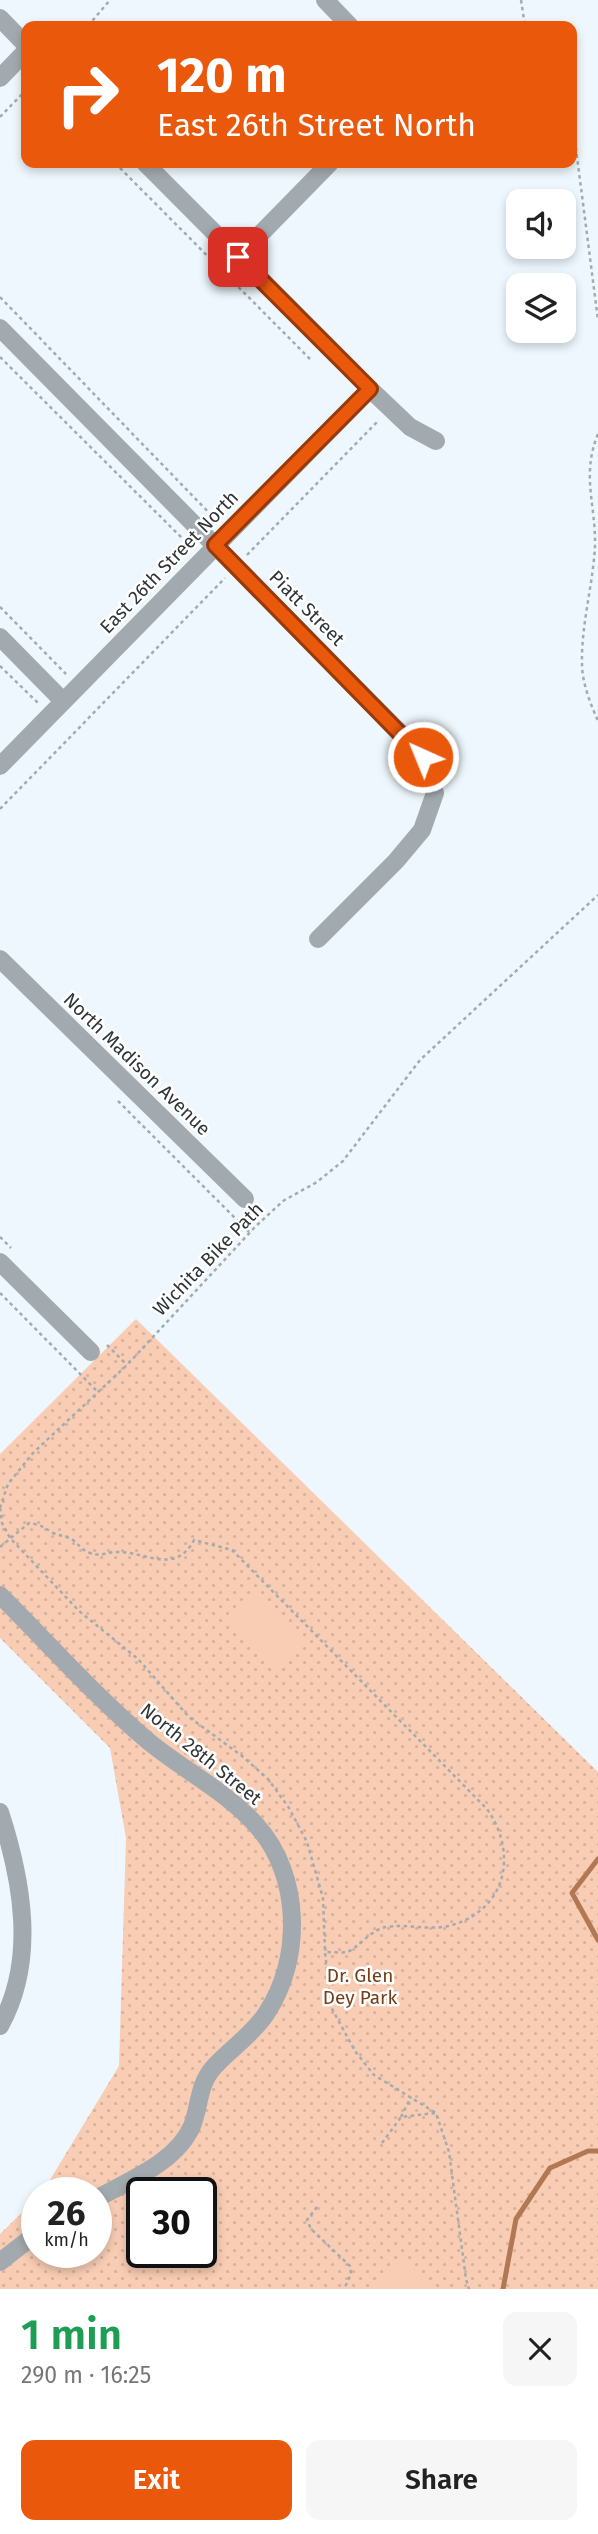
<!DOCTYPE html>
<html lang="en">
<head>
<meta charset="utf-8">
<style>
  body { margin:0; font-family:"Fira Sans",sans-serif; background:#f6f6f6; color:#222; height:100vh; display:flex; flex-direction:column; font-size:26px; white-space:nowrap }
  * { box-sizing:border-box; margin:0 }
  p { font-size:23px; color:#767676 }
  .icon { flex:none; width:38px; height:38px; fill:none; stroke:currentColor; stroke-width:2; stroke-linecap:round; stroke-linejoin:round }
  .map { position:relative; height:2289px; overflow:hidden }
  .details { display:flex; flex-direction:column; background:#fff; flex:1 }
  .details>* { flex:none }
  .guide { position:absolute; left:21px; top:21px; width:556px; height:147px; border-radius:14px; box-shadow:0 4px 10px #0003; background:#ea580c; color:#fff; overflow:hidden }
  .buttons { position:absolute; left:506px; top:189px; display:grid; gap:14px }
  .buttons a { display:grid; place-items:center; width:70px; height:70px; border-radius:14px; background:#fff; box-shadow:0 4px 10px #0003; font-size:35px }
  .speed { position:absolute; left:21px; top:2177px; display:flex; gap:14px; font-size:35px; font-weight:700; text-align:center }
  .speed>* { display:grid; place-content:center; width:91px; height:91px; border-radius:50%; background:#fff; box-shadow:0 4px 10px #0003; line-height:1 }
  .speed small { font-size:18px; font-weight:400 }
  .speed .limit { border:4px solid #111; border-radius:10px; background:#fff; color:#111 }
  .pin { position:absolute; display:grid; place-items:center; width:60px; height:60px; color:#fff; margin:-30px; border-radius:14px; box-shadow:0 4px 10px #0006 }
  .me { position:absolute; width:77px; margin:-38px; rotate:316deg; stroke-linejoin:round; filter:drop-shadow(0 0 5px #0008) }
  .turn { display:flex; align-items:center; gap:24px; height:147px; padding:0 21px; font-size:32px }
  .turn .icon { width:91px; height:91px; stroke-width:2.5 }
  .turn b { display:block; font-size:49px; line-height:60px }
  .round { display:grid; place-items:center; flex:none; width:74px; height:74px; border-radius:14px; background:#f6f6f6 }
  .headline { display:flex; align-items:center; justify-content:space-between; height:119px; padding:0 21px }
  h1 { font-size:42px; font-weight:600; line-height:52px; color:#1e9e55 }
  .cta { display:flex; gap:14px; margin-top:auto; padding:14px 21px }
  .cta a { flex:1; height:80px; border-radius:14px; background:#ea580c; color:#fff; font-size:28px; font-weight:600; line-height:80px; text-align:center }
  .cta a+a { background:#f6f6f6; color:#222 }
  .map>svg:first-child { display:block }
  .park { fill:url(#park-dots); fill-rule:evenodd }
  .pitch { fill:#f9cdb4 }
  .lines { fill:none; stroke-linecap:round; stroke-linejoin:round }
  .stream { stroke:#b27854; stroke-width:5 }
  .path { stroke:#a3abb0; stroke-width:2.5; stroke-dasharray:3.5 3.5; stroke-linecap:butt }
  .minor { stroke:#a3aaaf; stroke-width:18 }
  .route-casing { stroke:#983908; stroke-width:18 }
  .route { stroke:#ea580c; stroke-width:12 }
  .labels { text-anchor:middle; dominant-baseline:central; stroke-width:5; stroke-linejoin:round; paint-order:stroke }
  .street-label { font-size:19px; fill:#2e3438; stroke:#fff }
  .park-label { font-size:19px; fill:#753d18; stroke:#fff }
</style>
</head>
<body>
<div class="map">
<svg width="598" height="2289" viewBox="0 0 598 2289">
  <defs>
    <pattern id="park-dots" width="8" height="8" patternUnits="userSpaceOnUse" patternTransform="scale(1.75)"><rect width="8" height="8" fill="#f9cdb4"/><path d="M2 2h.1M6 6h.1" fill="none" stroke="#d6b19c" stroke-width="1.8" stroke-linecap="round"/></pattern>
  </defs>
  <rect width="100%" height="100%" fill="#edf7fd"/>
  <!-- park -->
  <path class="park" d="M136 1319 598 1772V2289H0V2234L37 2198V2252H96V2193H42L119 2066 126 1838 110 1748 0 1638V1454ZM142 2193H201V2252H142Z"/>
  <!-- pitch -->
  <g class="pitch">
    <polygon points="255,1588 306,1640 275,1671 224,1619"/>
    <polygon points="399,2258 430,2289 369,2289"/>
  </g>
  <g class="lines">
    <!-- stream -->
    <g class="stream">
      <polyline points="598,1859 572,1893 598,1940"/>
      <polyline points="503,2289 516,2219 550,2168 588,2151 598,2151"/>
    </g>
    <!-- path -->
    <g class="path">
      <polyline points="521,0 525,26"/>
      <polyline points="88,26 110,0"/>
      <polyline points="0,117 26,90"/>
      <polyline points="572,134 575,141 598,320"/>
      <polyline points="115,163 310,359"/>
      <polyline points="0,297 217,521"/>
      <polyline points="0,357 192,548"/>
      <path d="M598 434C581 475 596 505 595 546 593 585 581 625 582 664 582 683 591 705 598 721"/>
      <polyline points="247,555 379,420"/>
      <polyline points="0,607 66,674"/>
      <polyline points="0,666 38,703"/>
      <polyline points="0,809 225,578"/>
      <polyline points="118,1101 249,1232"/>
      <polyline points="0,1237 11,1248"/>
      <polyline points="0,1293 98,1392"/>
      <polyline points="107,1345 127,1365"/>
      <polyline points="0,1508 2,1523 10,1538 79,1611 138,1659 189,1717 242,1756 268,1779 289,1808 307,1842 323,1898 325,1952 331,2007 355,2051 374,2075 436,2113 449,2152 466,2279 469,2289"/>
      <polyline points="0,1508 8,1484 33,1453 127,1365 255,1227 283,1201 317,1182 343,1161 420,1060 598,895"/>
      <path d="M0 1547 29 1523C42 1525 43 1527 53 1533 60 1536 67 1536 73 1540 79 1545 83 1551 90 1553 101 1557 107 1552 117 1552 145 1551 175 1576 194 1540L232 1550 487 1809C518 1853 507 1909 452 1925 429 1932 405 1922 382 1928 368 1933 358 1948 347 1952 340 1953 332 1952 325 1952"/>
      <polyline points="401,2117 411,2097"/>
      <polyline points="382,2143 401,2117 435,2113"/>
      <polyline points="317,2207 307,2220 311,2229 350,2266 351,2274 344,2289"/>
    </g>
    <!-- minor -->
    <g class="minor">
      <polyline points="325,0 350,26"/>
      <polyline points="0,18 26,45"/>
      <polyline points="0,78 26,51"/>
      <polyline points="145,163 370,389 410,427 436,441"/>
      <polyline points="238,257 330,163"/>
      <polyline points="0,328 423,756 435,793 422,830 396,861 318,939"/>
      <polyline points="0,637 63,701"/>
      <polyline points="0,766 370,389"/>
      <polyline points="0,959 245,1199"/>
      <polyline points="0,1262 91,1352"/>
      <path d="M0 1595C49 1644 95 1696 148 1741 183 1770 226 1791 257 1826 301 1875 303 1959 266 2014 252 2035 230 2049 214 2067 198 2084 200 2106 192 2126 176 2163 129 2180 96 2199"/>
      <path d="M0 1812C22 1880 37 1960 0 2026"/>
      <polyline points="0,2262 37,2233"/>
    </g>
  </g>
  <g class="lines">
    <!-- route casing -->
    <g class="route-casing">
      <polyline id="route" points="238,257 370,389 215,545 423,757"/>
    </g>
    <!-- route -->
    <use href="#route" class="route"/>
  </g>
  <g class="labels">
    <!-- street labels -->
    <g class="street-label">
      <text transform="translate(169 562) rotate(-46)">East 26th Street North</text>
      <text transform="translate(307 608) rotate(45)">Piatt Street</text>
      <text transform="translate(137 1064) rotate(44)">North Madison Avenue</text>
      <text transform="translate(208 1259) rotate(-46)">Wichita Bike Path</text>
      <text transform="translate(201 1754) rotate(39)">North 28th Street</text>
    </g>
    <!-- park labels -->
    <g class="park-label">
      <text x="360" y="1975">Dr. Glen<tspan x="360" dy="22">Dey Park</tspan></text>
    </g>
  </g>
</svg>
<div class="buttons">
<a><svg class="icon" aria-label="sound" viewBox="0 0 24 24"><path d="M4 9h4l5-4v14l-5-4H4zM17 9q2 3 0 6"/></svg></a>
<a><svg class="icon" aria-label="layers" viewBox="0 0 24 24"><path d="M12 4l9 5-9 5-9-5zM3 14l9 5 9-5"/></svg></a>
</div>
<div class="speed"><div>26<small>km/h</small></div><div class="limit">30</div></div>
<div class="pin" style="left:238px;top:257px;background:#d93025"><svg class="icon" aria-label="arrive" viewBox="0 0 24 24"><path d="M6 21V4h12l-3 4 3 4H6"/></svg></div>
<svg class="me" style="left:423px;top:757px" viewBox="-20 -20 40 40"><circle r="17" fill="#ea580c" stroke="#fff" stroke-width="3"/><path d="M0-11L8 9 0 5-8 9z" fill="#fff"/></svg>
<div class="guide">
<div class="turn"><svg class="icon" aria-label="right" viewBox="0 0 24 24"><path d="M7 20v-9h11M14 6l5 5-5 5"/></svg><div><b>120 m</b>East 26th Street North</div></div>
</div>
</div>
<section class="details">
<div class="headline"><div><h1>1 min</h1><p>290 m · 16:25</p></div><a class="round"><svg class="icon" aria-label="close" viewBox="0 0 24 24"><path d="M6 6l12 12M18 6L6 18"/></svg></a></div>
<div class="cta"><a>Exit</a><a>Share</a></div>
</section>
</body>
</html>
